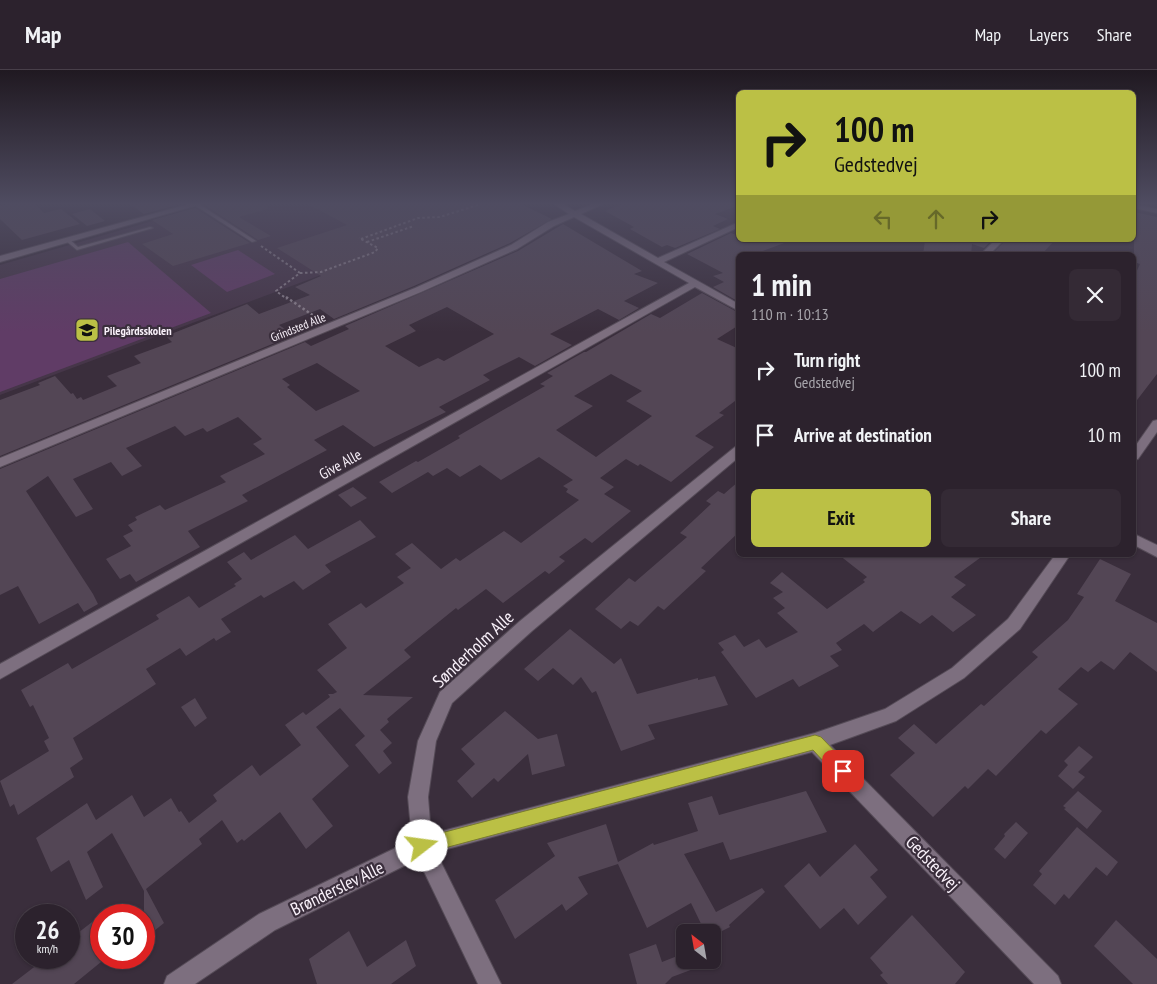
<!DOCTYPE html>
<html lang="en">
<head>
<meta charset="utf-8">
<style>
  body { margin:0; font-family:"PT Sans Narrow",sans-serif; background:#342a35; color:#f1f3f6; height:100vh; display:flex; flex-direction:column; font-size:19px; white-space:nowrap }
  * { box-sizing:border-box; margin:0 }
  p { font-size:16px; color:#a6a4aa }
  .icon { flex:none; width:28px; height:28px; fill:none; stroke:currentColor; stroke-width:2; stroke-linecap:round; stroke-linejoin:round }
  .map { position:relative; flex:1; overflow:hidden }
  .side { position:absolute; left:736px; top:182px; width:400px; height:305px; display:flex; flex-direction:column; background:#2c222d; border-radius:8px; box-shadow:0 1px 4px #0004,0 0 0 1px #483f49 }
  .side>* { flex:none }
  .banner { position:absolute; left:736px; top:20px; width:400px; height:152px; border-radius:8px; box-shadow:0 1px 4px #0004,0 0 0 1px #483f49; background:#bbc045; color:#111; overflow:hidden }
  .needle { width:32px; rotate:329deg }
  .fabs { position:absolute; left:676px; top:854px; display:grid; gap:10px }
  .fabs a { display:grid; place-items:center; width:45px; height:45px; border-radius:8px; background:#2c222d; box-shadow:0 1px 4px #0004,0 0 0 1px #483f49; font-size:25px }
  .speed { position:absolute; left:15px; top:834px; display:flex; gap:10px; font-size:25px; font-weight:700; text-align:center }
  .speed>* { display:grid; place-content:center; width:65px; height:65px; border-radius:50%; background:#2c222d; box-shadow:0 1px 4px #0004,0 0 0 1px #483f49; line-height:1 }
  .speed small { font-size:12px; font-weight:400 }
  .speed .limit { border:8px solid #d22; background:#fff; color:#111 }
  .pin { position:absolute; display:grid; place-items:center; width:42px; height:42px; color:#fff; margin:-21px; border-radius:10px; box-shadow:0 2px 8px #0006 }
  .me { position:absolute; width:55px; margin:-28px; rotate:75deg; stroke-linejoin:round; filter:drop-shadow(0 0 4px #0008) }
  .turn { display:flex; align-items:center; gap:18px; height:105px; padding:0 15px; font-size:22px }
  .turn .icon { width:65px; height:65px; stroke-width:2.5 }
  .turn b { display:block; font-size:35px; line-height:42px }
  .lanes { display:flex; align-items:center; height:48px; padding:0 15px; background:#0003; justify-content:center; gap:25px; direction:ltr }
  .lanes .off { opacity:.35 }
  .round { display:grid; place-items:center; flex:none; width:52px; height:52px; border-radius:8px; background:#342a35 }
  .overview { display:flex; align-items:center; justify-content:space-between; height:85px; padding:0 15px }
  h1 { font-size:30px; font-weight:600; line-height:38px }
  .action { display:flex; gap:10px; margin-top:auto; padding:10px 15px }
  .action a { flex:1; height:58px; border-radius:8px; background:#bbc045; color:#111; font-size:20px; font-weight:600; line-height:58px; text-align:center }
  .action a+a { background:#342a35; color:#f1f3f6 }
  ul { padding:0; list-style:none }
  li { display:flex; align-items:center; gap:15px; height:65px; padding:0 15px }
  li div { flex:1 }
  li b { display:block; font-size:19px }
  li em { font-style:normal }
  header { display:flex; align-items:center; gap:30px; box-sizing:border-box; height:70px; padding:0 25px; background:#2c222d; border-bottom:1px solid #483f49 }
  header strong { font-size:24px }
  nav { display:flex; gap:28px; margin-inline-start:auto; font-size:18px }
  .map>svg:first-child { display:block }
  .built { fill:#463649 }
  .green { fill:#603c66 }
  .building { fill:#534655; fill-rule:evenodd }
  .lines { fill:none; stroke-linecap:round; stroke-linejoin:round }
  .service-casing { stroke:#554b57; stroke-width:2 }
  .minor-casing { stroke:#554b57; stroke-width:2 }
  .path-far1 { stroke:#897f8b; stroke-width:2; stroke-dasharray:2.5 2.5; stroke-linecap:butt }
  .path { stroke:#897f8b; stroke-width:2.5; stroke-dasharray:2.5 2.5; stroke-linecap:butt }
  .service { fill:#7d6f7f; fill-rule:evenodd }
  .minor { fill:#7d6f7f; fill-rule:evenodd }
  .route { fill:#bbc045; stroke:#7a7d2d }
  .labels { text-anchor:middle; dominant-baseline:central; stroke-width:4.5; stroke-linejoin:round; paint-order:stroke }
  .far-street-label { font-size:12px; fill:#f9f1fa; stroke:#3a2e3c }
  .far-poi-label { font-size:12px; font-weight:bold; fill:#f9f1fa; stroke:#3a2e3c; text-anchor:start }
  .street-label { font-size:15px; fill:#f9f1fa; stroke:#3a2e3c }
  .near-street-label { font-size:18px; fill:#f9f1fa; stroke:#3a2e3c }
</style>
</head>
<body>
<header>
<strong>Map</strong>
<nav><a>Map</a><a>Layers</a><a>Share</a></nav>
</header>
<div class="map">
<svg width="1157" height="914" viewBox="0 0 1157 914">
  <rect width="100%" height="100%" fill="#3a2e3c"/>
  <!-- built -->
  <polygon class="built" points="212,134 511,134 0,325 0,195"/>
  <!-- green -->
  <g class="green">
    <polygon points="128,172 211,243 0,322 0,209"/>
    <polygon points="238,180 275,204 227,222 191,195"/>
  </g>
  <!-- building -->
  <g class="building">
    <polygon points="7,134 35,134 44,143 61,139 80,154 22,170 0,149 0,136"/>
    <polygon points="130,134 181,134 144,144"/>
    <polygon points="203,134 267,134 268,139 239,147 271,166 258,170"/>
    <polygon points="308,134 521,134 552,149 510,173 414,216 334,249 320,239 279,255 294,265 0,386 0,330 40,315 38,313 55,306 71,324 73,323 77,329 81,327 83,330 117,316 107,306 141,293 134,286 172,272 166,266 247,234 259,244 310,225 295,217 321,206 277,178 347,155"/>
    <polygon points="622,134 736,134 737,136 715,144 728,149 713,156 720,159 675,178 667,175 662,177 630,159 634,157 605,141"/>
    <polygon points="195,138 250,173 173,196 142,174 173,164 152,150"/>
    <polygon points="90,139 105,151 87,156 72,144"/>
    <polygon points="1134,142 1157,147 1157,304 1134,334 1134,207 1140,194 1134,192"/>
    <path d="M563 154 642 201 634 204 658 213 624 231 639 238 619 250 598 239 550 264 572 275 535 296 519 287 483 305 490 310 439 337 446 342 374 377 343 355 314 370 327 380 242 425 248 431 188 461 200 477 136 512 130 504 120 509 106 489 131 476 123 466 133 461 128 455 137 450 135 447 160 435 165 440 226 412 220 406 265 384 253 374 262 369 238 347 207 362 203 358 185 366 175 356 126 378 142 396 122 406 111 392 73 409 93 439 76 447 48 406 26 421 93 524 98 534 84 542 78 533 39 554 18 516 0 525V399L305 272 311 276 349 259 345 256 518 181ZM447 237 494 264 444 291 438 288 419 297 385 276 416 261 409 255ZM317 293 360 321 316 341 287 317 290 315 282 309Z"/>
    <polygon points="731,163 739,166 739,170 787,170 787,172 752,185 739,185 739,232 713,217 724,212 713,206 723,203 687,184"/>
    <polygon points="925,170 992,170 984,178 972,174 971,185 923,185"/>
    <polygon points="1006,170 1055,170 1041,185 1007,185 995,181"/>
    <path d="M702 223 739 243V255L717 269 739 279V328L719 343 724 345 695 366 714 377 671 412 640 394 638 396 626 389 600 408 614 417 604 424 631 441 592 473 585 468 559 487 565 491 549 504 545 501 503 533 486 519 458 540 456 538 404 580 411 587 363 625 413 627 387 649 389 652 380 660 392 673 383 681 392 693 379 704 355 675 365 666 340 638 316 657 349 696 312 729 333 756 306 779 280 742 244 771 242 769 237 773 222 750 199 769 202 774 146 819 164 853 144 869V821L112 763 87 782 103 817 86 830 69 790 51 802 36 768 87 733 96 750 132 725 144 747 171 728 179 742 181 741 189 753 217 731 213 725 252 695 260 706 301 675 285 655 303 642 306 645 330 627 328 624H333L337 622 317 600 347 578 328 554 361 533 366 538 404 513 397 507 411 498 395 484 412 473 441 499 456 488 460 491 504 461 521 473 579 430 566 422 568 419 563 416 573 410 539 387 501 410 480 395 460 407 447 398 433 406 428 402 392 423 379 412 416 391 418 392 460 368 458 366 545 316 540 314 553 306 547 303 584 282H586L651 244 660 248ZM611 304 642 321 626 331 652 346 596 387 556 360 593 336 574 326Z"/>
    <polygon points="739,411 739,462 701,498 706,501 664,540 658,536 638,556 630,551 621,559 595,539 629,508 635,512 687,467 680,463 711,434 706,431 718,421 724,424"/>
    <polygon points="353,417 367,428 351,437 338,425"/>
    <polygon points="360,450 376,467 325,495 331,502 303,520 294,511 264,528 261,525 221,549 231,562 216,571 214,568 186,586 180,578 146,599 156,614 73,668 83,689 70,698 74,707 18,745 14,734 10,737 0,711 49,681 44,671 49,668 33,635 30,637 21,620 68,593 72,599 159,549 156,545 189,526 199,538 236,516 234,514 242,509 227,492 244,482 251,490 295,465 308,479"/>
    <polygon points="839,485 984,485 954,507 966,515 951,527 976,545 953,562 932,545 920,554 901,541 873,562 864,554 836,573 842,580 830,586 839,596 799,617 793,609 756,628 721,582 724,580 718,573 735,565 744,577 759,569 766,578 798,562 777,543 785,538 773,528 783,522 770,513 782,502 827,539 865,512 863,510 867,507"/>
    <polygon points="1100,489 1131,504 1115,531 1157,553 1157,602 1130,582 1114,600 1101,591 1088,602 1081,597 1058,619 1078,634 1046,664 1041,660 996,706 988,699 968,719 965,716 933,747 890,705 915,683 898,668 914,654 936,674 981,634 984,636 1038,587 1032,582 1068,550 1084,527 1077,524"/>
    <polygon points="570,559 614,594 621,588 637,624 698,608 698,610 715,606 728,635 648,655 655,669 621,681 596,621 592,623 581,607 573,615 553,598 538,611 524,599"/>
    <polygon points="195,628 207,648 195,657 181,637"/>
    <polygon points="505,641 538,669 557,664 565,696 532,705 528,684 498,712 494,708 472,728 457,711 475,694 461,679"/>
    <polygon points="1079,676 1093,687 1078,702 1085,707 1073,719 1058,706 1068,695 1064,691"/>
    <polygon points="806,721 827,762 730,790 723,772 684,784 716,842 762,818 765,822 729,855 730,857 712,866 712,862 705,862 691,833 647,858 618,794 578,807 588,824 566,841 562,834 515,869 495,830 555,786 547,773 606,754 618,792 653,773 654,775 698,761 688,733 712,726 719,745"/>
    <polygon points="1078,721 1102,741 1087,759 1064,739 1066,738 1063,736"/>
    <polygon points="1016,752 1028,763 1005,789 994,779 1005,766 1004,764"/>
    <polygon points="1077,757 1118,792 1107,806 1096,797 1069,829 1064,824 1055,835 1033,815 1042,804 1039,801"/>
    <polygon points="855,774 878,800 870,807 887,827 858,855 844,838 820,859 784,816 809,793 820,807"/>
    <polygon points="101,845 101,892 74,914 12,914 46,888 69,888 69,870"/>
    <polygon points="912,845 965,902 955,914 888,914 880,905 883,903 870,888"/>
    <polygon points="1116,850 1157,889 1157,914 1133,914 1094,876"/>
    <polygon points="349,861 367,897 406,870 416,896 391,914 317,914 309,889"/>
    <polygon points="656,874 662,892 685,883 685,890 693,890 696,898 672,907 665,914 637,914 629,884"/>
  </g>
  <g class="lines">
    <!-- service casing -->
    <g class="service-casing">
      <g id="service">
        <polygon points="195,134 199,134 256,171 252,172 196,136"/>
        <polygon points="150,157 153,158 77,180 65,170 69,169 78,177"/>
      </g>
    </g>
    <!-- minor casing -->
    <g class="minor-casing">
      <g id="minor">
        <polygon points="189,134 201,134 0,192 0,186"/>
        <polygon points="554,134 563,134 575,141 593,134 603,134 581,144 658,188 739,152 739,157 664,192 739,234 739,241 695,217 0,609 0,594 689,213 574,147 554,156 517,179 421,222 0,397 0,388 415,218 511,175 548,152 569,144"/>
        <polygon points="1134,134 1157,139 1157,143 1134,138"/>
        <polygon points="995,170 1004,170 989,185 980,185"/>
        <polygon points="1157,350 1157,362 1138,389 1134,390 1134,378 1153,351"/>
        <polygon points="739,376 739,387 532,561 452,633 436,671 428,727 431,764 815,663 885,639 952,598 1008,549 1055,485 1070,485 1020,559 964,608 896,651 830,675 1058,906 1061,914 1034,914 812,682 436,782 501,914 478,914 418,789 275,860 195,914 164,914 167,906 259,844 412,770 408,727 418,671 440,622 520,551 735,377"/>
        <polygon points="1134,464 1157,475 1157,487 1134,475"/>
      </g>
    </g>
    <!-- path-far1 -->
    <g class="path-far1">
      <polyline points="361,169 418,148 440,147 481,134"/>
      <polyline points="367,172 414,156"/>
      <polyline points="261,176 300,203 276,221 287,229"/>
      <polyline points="300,203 321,202 375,182 378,178 359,168"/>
    </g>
    <!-- path -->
    <polyline class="path" points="286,227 317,248"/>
    <!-- service -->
    <use href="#service" class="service"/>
    <!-- minor -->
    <use href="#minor" class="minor"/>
  </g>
  <!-- sky -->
  <linearGradient id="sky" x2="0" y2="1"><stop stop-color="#201921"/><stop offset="0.51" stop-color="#4f4c61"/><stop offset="1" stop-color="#4f4c61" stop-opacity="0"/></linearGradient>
  <rect width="1157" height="262" fill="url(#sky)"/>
  <!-- route -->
  <polygon class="route" points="815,665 821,667 848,695 851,701 848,706 843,708 837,706 813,680 422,784 416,782 414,776 416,770 422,768"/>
  <!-- icons -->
  <defs>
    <g id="school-square" transform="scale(1.25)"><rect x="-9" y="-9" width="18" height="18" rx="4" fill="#bbc045" stroke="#3a2e3c"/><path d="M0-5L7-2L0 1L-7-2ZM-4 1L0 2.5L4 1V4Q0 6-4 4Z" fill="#111"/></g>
  </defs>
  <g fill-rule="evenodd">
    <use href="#school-square" x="87" y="260"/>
  </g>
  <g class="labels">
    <!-- far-street labels -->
    <g class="far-street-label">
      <text transform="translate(298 257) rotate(-22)">Grindsted Alle</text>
    </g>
    <!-- far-poi labels -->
    <g class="far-poi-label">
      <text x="104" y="260">Pilegårdsskolen</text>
    </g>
    <!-- street labels -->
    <g class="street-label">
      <text transform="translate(340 394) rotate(-29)">Give Alle</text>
    </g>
    <!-- near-street labels -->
    <g class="near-street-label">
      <text transform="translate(473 579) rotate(-43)">Sønderholm Alle</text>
      <text transform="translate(933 793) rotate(46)">Gedstedvej</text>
      <text transform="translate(337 818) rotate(-26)">Brønderslev Alle</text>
    </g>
  </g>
</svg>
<div class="fabs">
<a><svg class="needle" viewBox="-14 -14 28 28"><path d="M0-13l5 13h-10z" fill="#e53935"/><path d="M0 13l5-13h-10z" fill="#a6a4aa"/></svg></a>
</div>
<div class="speed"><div>26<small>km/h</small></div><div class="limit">30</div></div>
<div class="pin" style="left:843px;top:701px;background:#d93025"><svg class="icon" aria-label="arrive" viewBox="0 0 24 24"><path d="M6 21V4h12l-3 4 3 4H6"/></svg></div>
<svg class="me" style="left:422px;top:776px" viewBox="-20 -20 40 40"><circle r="19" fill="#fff"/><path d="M0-13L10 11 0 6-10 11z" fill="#bbc045"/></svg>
<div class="banner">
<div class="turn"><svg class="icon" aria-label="right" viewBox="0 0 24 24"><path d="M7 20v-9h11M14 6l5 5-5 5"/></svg><div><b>100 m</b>Gedstedvej</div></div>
<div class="lanes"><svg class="icon off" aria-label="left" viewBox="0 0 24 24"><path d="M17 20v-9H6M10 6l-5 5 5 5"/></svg><svg class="icon off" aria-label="ahead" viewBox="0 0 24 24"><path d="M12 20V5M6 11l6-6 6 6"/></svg><svg class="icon" aria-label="right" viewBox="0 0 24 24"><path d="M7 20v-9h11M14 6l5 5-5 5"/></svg></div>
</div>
<section class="side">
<div class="overview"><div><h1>1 min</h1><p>110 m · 10:13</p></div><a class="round"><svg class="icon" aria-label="close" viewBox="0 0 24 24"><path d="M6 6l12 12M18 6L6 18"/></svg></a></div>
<ul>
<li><svg class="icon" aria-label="right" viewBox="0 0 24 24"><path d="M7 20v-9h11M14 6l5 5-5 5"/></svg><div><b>Turn right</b><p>Gedstedvej</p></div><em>100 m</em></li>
<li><svg class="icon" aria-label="arrive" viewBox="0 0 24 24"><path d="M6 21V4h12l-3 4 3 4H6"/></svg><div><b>Arrive at destination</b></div><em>10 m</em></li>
</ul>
<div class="action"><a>Exit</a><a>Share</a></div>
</section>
</div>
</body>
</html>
